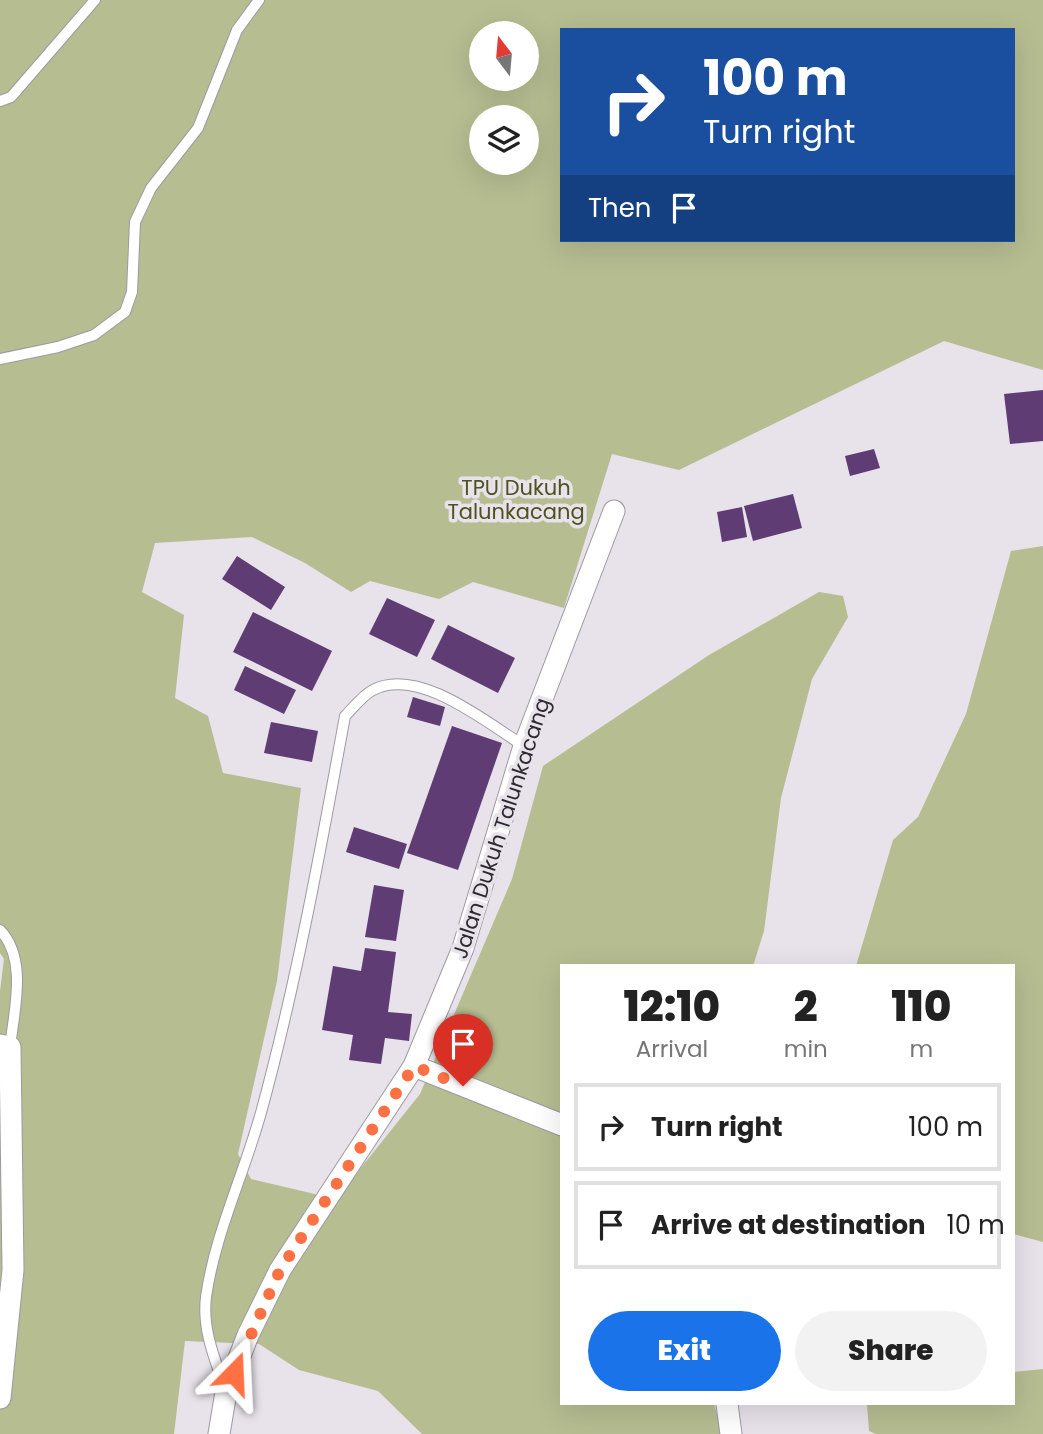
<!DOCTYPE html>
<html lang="en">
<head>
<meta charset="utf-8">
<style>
  body { margin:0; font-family:Poppins,sans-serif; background:#f2f2f2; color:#222; height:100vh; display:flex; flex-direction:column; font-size:26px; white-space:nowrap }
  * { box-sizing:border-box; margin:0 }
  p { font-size:23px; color:#767676 }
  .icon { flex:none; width:38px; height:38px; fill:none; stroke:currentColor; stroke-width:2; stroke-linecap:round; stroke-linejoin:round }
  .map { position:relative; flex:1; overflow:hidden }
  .panel { position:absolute; left:560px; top:964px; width:455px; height:441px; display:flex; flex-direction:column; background:#fff; border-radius:0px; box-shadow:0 7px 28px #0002 }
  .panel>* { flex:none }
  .top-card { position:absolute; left:560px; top:28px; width:455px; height:214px; border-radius:0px; box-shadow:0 7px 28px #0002; background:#1a4fa0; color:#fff; overflow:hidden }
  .needle { width:46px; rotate:344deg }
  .controls { position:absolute; left:469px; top:21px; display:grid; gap:14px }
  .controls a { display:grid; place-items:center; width:70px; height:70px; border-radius:50%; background:#fff; box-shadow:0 7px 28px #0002; font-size:35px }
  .pin { position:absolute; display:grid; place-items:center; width:60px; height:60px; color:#fff; margin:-72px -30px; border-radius:50% 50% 50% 0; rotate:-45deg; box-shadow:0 0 7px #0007 }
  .pin .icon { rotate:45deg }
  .me { position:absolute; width:77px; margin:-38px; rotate:21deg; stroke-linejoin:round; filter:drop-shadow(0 0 5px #0008) }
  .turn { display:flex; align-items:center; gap:24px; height:147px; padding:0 28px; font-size:32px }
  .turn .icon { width:91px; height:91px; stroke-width:2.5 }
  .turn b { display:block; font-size:49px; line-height:60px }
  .then { display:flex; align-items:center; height:66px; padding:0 28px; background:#0003; gap:14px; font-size:26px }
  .eta { display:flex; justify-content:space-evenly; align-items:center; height:119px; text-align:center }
  .eta b { font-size:42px; font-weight:800; line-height:49px }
  .button { display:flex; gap:14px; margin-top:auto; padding:14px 28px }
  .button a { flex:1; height:80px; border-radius:42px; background:#1a73e8; color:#fff; font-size:28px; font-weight:800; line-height:80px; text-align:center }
  .button a+a { background:#f2f2f2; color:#222 }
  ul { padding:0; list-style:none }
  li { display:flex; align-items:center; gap:21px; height:88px; margin:0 14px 10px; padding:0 14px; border:4px solid #e0e0e0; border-radius:0px }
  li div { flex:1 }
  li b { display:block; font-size:26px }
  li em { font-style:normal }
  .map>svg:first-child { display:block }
  .green { fill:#b6bd91; fill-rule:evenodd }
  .building { fill:#5f3d74 }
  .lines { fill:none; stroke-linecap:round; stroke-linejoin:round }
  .lane-casing { stroke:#9e99a2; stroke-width:12 }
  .street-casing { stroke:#9e99a2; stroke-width:23 }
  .lane { stroke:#fff; stroke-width:10 }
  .street { stroke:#fff; stroke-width:21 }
  .route { stroke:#ff7043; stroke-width:12; stroke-dasharray:0 21.6 }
  .labels { text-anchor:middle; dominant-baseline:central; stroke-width:7; stroke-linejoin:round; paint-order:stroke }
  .park-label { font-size:21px; fill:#4c531d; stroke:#e8e2eb }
  .street-label { font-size:21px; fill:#2c2a2e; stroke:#e8e2eb }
</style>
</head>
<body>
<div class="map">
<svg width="1043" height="1434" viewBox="0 0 1043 1434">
  <rect width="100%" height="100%" fill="#e8e2eb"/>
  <!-- green -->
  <g class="green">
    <path d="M0 0H1043V370L944 341 679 470 612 454 564 608 473 582 439 599 370 581 351 592 305 563 252 537 155 543 142 592 184 615 175 698 208 716 223 773 301 788 277 981 238 1154 251 1179 336 1199 420 1094 512 879 543 766 709 655 819 592 843 596 848 617 812 679 781 798 764 931 753 966H562V1404H714L723 1434H422L378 1391 299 1370 259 1344 185 1341 174 1434H0V991L4 959 0 953ZM562 30H1013V240H562ZM481 33H527V79H481ZM481 117H527V163H481Z"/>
    <polygon points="1043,546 1043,1242 1013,1234 1013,966 856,966 893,840 918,817 966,714 1011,551"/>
    <polygon points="1043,1369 1043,1434 876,1434 869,1431 867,1404 1013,1404 1013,1372"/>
  </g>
  <!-- building -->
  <g class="building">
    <polygon points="1043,390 1043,441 1010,444 1004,394"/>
    <polygon points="874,449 880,468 850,476 845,456"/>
    <polygon points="793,494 802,528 753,541 744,506"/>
    <polygon points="742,507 747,537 722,542 717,512"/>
    <polygon points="237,556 285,587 271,610 222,579"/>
    <polygon points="387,598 435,620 417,657 369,634"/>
    <polygon points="253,612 332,651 312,691 233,652"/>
    <polygon points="448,625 515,658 498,693 431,659"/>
    <polygon points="245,666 296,690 284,714 234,690"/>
    <polygon points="413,697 445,707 440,726 407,717"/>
    <polygon points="271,722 318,731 312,762 264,753"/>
    <polygon points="452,726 502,743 458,870 407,853"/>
    <polygon points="354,827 407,844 399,869 346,852"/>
    <polygon points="374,885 404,890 396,941 365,937"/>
    <polygon points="365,948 396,952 388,1012 412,1014 409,1041 385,1038 381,1064 349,1060 353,1035 322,1030 333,966 361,971"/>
  </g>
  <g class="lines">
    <!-- lane casing -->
    <g class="lane-casing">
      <g id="lane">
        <polyline points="0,101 11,97 95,0"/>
        <polyline points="0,359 58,347 94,335 125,312 132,292 135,222 151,188 198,128 237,30 259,0"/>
        <path d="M0 930C28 959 14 1011 10 1047"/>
        <path d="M225 1389C215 1359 202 1330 206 1297 215 1233 245 1172 262 1109 297 980 321 848 345 716 353 708 363 695 373 690 418 666 486 722 524 746"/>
      </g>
    </g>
    <!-- street casing -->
    <g class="street-casing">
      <g id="street">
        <polyline points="0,1045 10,1047 13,1270 0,1398"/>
        <polyline points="414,1066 562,1125"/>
        <polyline points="727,1404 731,1434"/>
        <polyline points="219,1434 226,1392 248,1335 280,1270 414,1066 463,948 524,746 614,511"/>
      </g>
    </g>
    <!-- lane -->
    <use href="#lane" class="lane"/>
    <!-- street -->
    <use href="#street" class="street"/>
  </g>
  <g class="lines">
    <!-- route -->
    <polyline class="route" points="234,1373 280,1270 414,1066 463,1086"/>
  </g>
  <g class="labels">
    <!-- park labels -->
    <g class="park-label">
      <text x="516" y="487">TPU Dukuh<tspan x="516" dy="24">Talunkacang</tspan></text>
    </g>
    <!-- street labels -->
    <g class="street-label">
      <text transform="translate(501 828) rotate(-72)">Jalan Dukuh Talunkacang</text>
    </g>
  </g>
</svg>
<div class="controls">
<a><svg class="needle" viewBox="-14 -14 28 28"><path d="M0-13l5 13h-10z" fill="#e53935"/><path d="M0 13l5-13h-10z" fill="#767676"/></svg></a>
<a><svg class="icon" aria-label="layers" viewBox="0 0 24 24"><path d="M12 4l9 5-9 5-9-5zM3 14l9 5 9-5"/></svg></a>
</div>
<div class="pin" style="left:463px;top:1086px;background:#d93025"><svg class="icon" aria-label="arrive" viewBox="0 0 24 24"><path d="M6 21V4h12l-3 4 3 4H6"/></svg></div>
<svg class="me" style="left:234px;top:1373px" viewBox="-20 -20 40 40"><path d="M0-17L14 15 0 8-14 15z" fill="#ff7043" stroke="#fff" stroke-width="4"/></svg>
<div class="top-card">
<div class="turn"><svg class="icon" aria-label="right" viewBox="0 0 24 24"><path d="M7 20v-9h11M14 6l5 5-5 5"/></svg><div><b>100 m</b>Turn right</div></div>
<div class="then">Then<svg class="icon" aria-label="arrive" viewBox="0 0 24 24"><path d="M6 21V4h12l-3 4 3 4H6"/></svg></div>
</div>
<section class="panel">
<div class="eta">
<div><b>12:10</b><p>Arrival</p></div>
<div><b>2</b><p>min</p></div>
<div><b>110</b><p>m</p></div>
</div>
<ul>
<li><svg class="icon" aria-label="right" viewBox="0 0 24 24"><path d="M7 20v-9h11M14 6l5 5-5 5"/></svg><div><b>Turn right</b></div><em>100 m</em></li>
<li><svg class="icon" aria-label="arrive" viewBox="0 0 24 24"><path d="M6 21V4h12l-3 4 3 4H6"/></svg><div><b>Arrive at destination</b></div><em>10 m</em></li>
</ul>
<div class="button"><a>Exit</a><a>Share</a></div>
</section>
</div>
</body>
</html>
